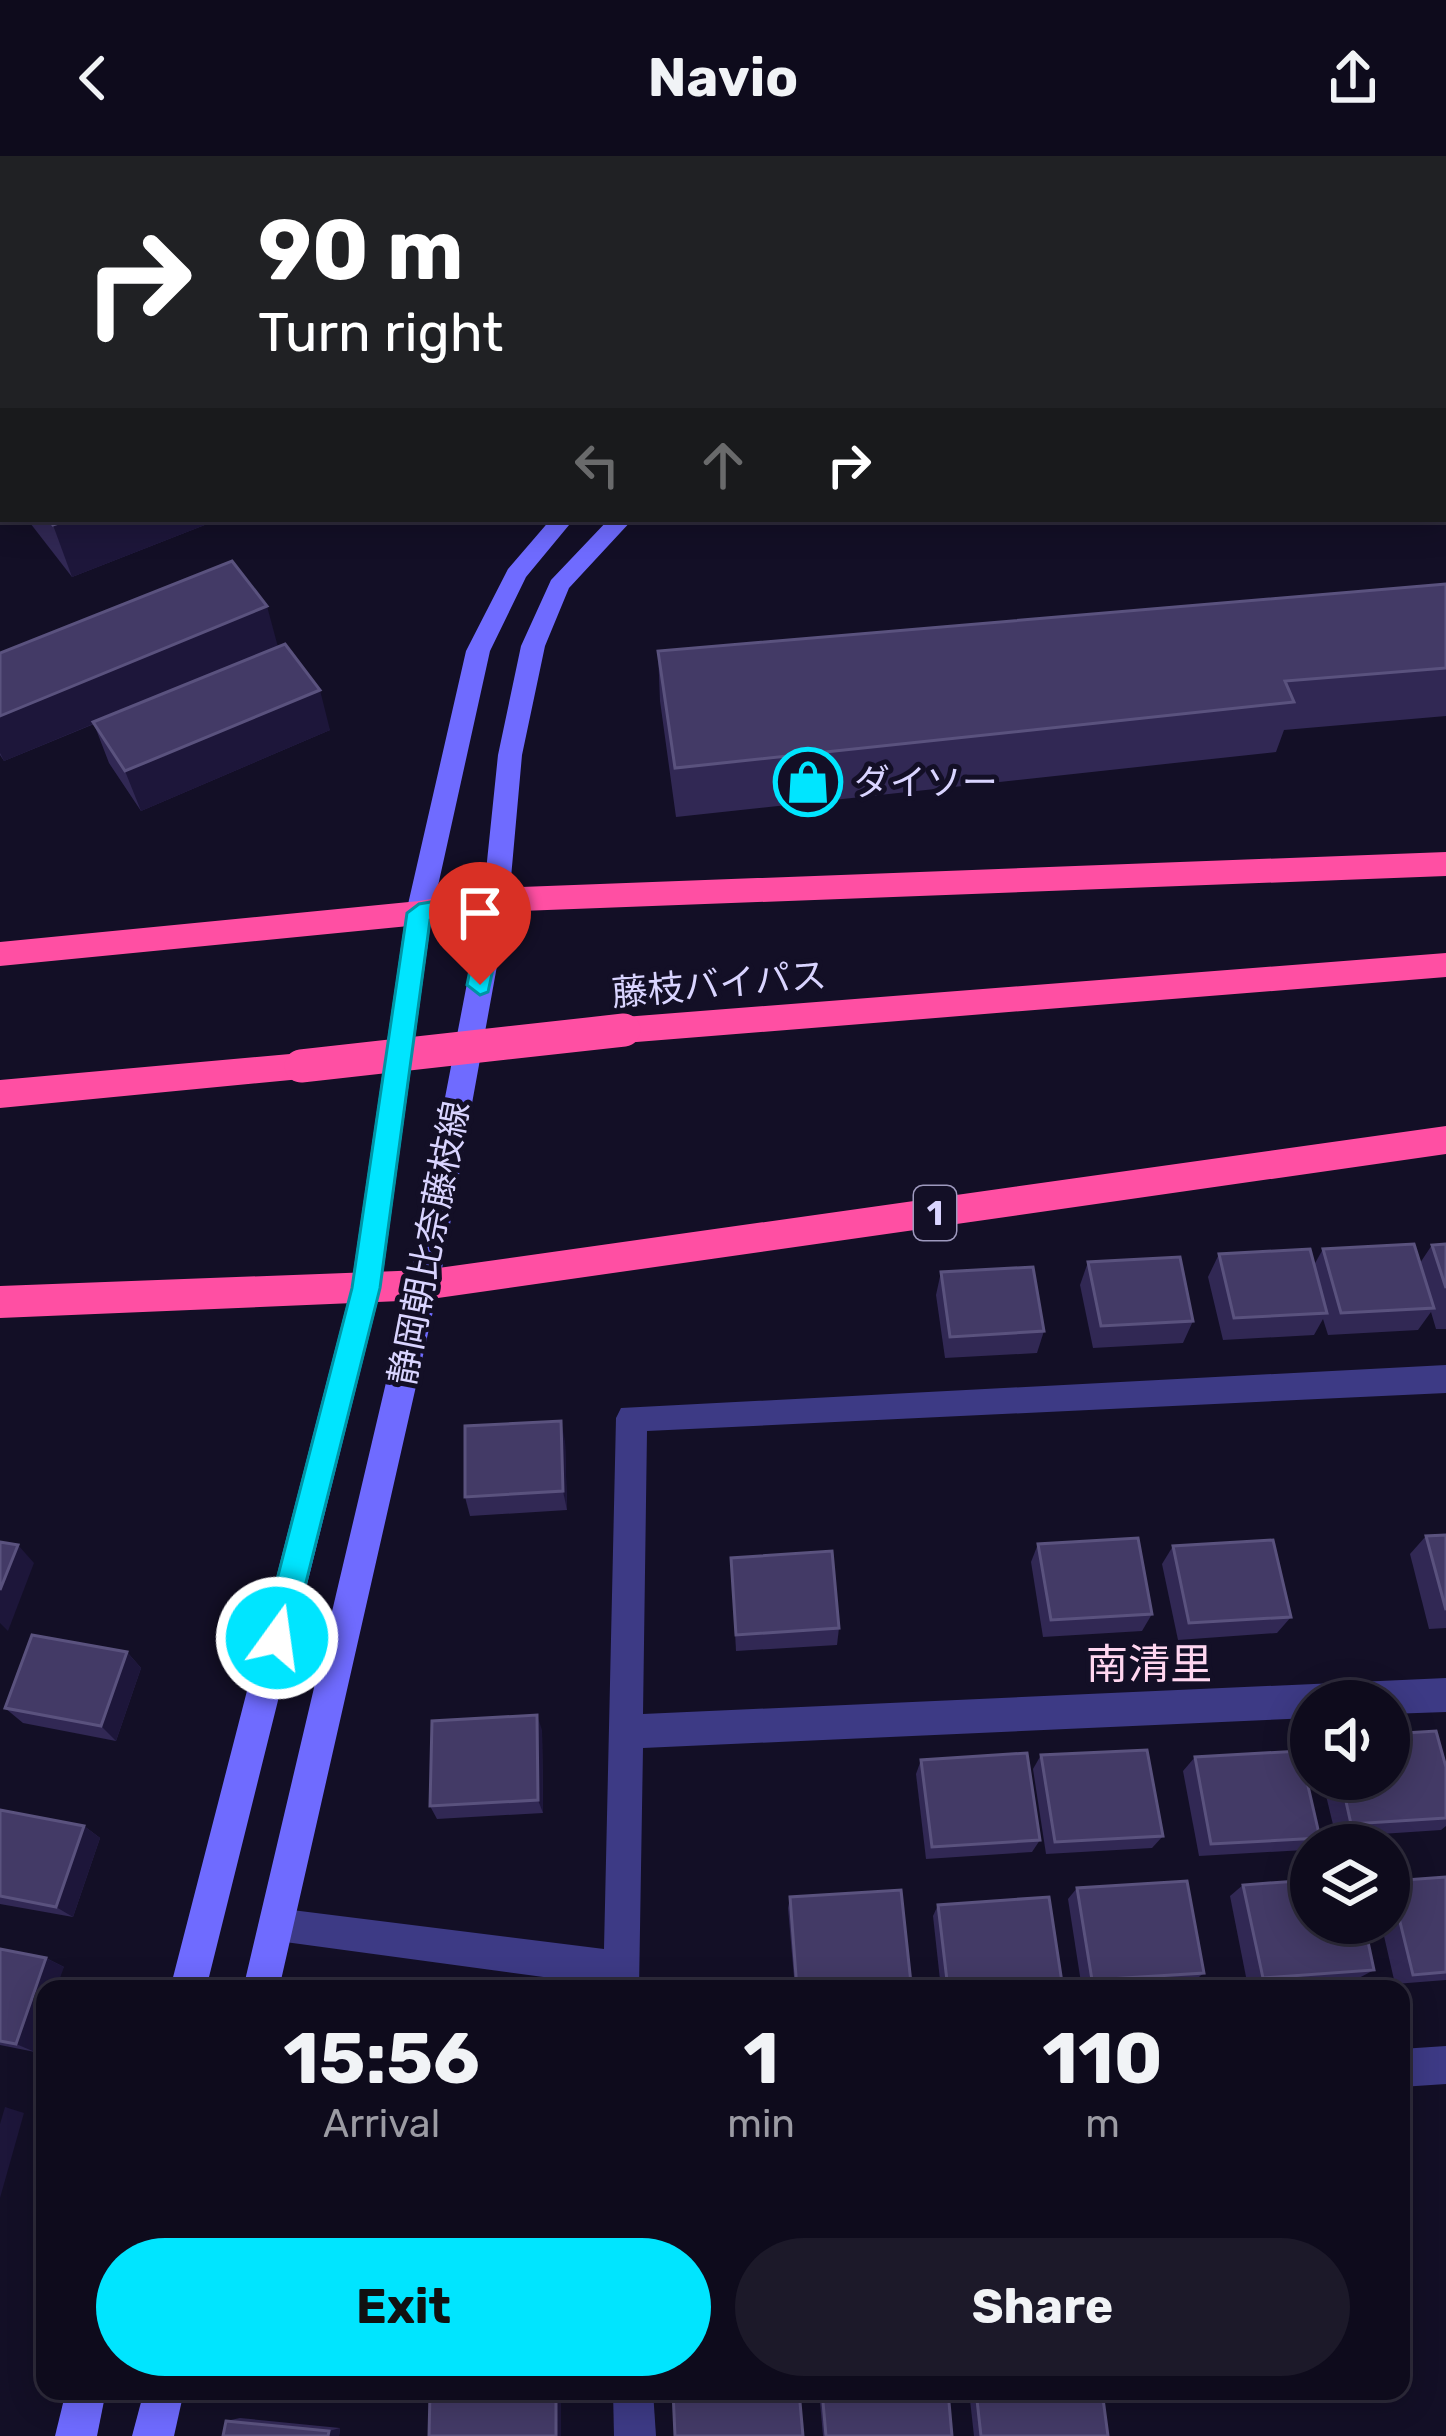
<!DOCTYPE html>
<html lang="en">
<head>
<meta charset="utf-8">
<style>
  body { margin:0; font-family:Rubik,"Noto Sans JP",sans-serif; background:#1c1929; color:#f1f3f6; height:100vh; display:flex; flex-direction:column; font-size:45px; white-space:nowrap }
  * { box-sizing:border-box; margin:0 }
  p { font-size:39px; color:#9b9ba3 }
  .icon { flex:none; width:66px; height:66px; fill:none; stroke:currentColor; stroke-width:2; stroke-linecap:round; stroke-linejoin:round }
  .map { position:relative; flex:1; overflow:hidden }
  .sheet { position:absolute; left:36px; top:1824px; width:1374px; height:420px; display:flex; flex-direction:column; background:#0e0b1c; border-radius:24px; box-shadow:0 6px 30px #0003,0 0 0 3px #2e2b3b }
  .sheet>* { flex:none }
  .guide { position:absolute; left:0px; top:0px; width:1446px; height:366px; box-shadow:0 6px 30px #0003,0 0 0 3px #2e2b3b; background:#202124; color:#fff; overflow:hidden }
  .buttons { position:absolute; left:1290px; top:1524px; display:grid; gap:24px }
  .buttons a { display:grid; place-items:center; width:120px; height:120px; border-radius:50%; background:#0e0b1c; box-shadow:0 6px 30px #0003,0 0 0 3px #2e2b3b; font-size:60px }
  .pin { position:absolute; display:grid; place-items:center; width:102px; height:102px; color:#fff; margin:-123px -51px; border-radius:50% 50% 50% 0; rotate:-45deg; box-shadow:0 0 12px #0007 }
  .pin .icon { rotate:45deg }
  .me { position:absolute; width:132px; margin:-66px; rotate:14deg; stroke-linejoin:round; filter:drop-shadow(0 0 9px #0008) }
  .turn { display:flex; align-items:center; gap:42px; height:252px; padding:0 60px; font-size:54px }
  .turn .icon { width:156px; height:156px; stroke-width:2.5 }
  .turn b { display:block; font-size:84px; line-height:102px }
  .lanes { display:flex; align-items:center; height:114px; padding:0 60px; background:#0003; justify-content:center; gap:60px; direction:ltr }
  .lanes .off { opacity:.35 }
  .eta { display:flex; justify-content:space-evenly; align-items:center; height:204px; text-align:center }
  .eta b { font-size:72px; font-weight:700; line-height:84px }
  .action { display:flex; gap:24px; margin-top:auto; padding:24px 60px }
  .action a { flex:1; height:138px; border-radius:72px; background:#00e5ff; color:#111; font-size:48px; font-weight:700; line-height:138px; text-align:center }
  .action a+a { background:#1c1929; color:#f1f3f6 }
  header { display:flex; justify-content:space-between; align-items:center; height:156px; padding:0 60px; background:#0e0b1c; font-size:54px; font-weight:700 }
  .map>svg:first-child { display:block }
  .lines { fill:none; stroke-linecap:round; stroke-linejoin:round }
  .stream { fill:#0c2248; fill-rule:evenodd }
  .street { fill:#3d3a85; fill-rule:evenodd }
  .secondary { fill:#6f6bff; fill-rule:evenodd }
  .highway { fill:#ff4fa3; fill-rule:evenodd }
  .highway-bridge { stroke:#ff4fa3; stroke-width:33 }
  .wall { fill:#312854 }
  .shaded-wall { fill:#1d163a }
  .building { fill:#433a66; stroke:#5a527e; stroke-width:3 }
  .route { fill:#00e5ff; stroke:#0095a6; stroke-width:3 }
  .labels { text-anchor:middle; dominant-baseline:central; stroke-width:10; stroke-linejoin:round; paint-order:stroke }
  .shield { fill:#130f26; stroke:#9e99be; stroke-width:3 }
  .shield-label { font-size:33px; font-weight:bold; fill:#d9d4ff }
  .poi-label { font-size:36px; fill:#d9d4ff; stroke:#130f26; text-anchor:start }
  .street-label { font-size:36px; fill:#d9d4ff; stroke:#130f26 }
  .quarter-label { font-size:42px; fill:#ffd6f0; stroke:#130f26 }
</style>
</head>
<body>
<header><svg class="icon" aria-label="back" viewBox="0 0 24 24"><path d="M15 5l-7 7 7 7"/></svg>Navio<svg class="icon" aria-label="share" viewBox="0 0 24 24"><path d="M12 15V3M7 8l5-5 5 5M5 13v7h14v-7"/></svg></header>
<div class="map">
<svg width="1446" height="2280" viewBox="0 0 1446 2280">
  <rect width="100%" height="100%" fill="#130f26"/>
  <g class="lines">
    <!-- stream -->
    <g class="stream">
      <polygon points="350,0 346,3 330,3 334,0"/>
      <polygon points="3,132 3,140 0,141 0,133"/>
    </g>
    <!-- street -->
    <g class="street">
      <polygon points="427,0 446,0 448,3 429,3"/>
      <polygon points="882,0 900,0 901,3 883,3"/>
      <polygon points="1101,0 1119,0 1120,3 1102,3"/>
      <polygon points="1259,0 1277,0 1279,3 1261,3"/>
      <polygon points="1348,0 1366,0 1367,3 1349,3"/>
      <polygon points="3,112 3,124 0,125 0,113"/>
      <rect x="1443" y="125" width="3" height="12"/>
      <polygon points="1446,1209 1446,1237 647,1275 643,1558 1446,1522 1446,1556 1389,1558 1389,1545 1311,1545 1311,1562 643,1592 639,1833 603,1833 603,1829 263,1783 258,1770 263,1757 276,1752 604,1793 616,1262 621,1252"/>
      <polygon points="1446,1890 1446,1928 1401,1931 1401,1893"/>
      <polygon points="613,2235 653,2235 656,2280 614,2280"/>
    </g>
    <!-- secondary -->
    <g class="secondary">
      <rect x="1443" y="220" width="3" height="12"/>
      <polygon points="551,363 574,363 526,421 490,495 432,757 381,1132 206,1833 170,1833 351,1132 406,757 466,495 508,413"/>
      <polygon points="609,363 633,363 569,432 545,490 522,599 509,744 439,1129 279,1833 243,1833 409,1129 483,744 498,599 521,490 551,424"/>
      <polygon points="66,2235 106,2235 97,2280 55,2280"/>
      <polygon points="144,2235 184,2235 174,2280 132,2280"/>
    </g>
    <!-- highway -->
    <g class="highway">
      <polygon points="1446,696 1446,720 496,756 419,769 0,810 0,786 419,745 496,732"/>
      <polygon points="1446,797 1446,821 624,887 612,883 608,874 612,865 624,861"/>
      <polygon points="301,897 313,901 318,910 313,919 301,923 0,952 0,924"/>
      <polygon points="1446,970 1446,998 424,1144 0,1162 0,1130 424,1114"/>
    </g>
    <!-- highway-bridge -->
    <polyline class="highway-bridge" points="301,910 624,874"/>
  </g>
  <!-- wall -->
  <g class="wall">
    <polygon points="152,0 209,0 208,3 153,3"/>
    <polygon points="1020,0 1083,0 1082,3 1021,3"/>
    <polygon points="1155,0 1212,0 1211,3 1156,3"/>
    <polygon points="1397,0 1446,0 1446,24 1443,24 1443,3 1398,3"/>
    <polygon points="3,195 3,332 0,328 0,197"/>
    <polygon points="27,363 220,363 72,421"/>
    <polygon points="1446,428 1446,560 1284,574 1276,596 676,661 660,545 658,495"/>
    <polygon points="278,491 330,574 141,655 109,607 94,568 4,605 0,599 0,497"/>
    <polygon points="1446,1088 1446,1173 1436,1173 1431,1156 1418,1174 1328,1179 1323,1163 1314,1179 1223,1184 1208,1121 1219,1098 1314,1109 1323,1093 1420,1107 1432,1089"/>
    <polygon points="1088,1106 1193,1165 1183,1187 1093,1192 1080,1129"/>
    <polygon points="941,1116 1044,1175 1037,1197 945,1202 936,1139"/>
    <polygon points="565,1285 567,1354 470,1360 465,1341"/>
    <polygon points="1446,1379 1446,1472 1429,1473 1410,1398 1426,1380"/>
    <polygon points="1038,1388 1152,1458 1142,1475 1043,1481 1031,1406"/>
    <polygon points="1173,1390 1291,1461 1277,1477 1178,1484 1162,1408"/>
    <polygon points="731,1402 839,1472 837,1489 736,1495"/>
    <polygon points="127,1496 141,1512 116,1585 23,1567 5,1552"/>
    <polygon points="542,1574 543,1657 437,1663 430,1650"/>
    <polygon points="1041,1599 1163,1680 1152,1692 1046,1698 1033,1613"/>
    <polygon points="1195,1601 1320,1682 1305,1694 1199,1700 1183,1615"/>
    <polygon points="921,1604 1040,1684 1032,1696 926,1703 916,1618"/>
    <polygon points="1446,1611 1446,1670 1441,1674 1336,1681 1322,1623 1389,1623"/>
    <polygon points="0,1654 84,1670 100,1682 73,1761 0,1748"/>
    <polygon points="1446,1721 1446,1824 1395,1828 1381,1767 1389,1767 1389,1726"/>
    <polygon points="1243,1729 1374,1814 1357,1823 1248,1831 1230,1740"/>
    <polygon points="1077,1732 1204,1817 1191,1827 1082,1833 1068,1743"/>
    <polygon points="790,1741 911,1827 907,1833 795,1833 788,1752"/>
    <polygon points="938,1749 1063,1833 941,1833 933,1760"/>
    <polygon points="0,1793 46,1802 64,1811 45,1833 45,1866 35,1896 0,1889"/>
    <polygon points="819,2235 948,2235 952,2280 823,2280"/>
    <polygon points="969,2235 1102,2235 1108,2280 974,2280"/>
    <polygon points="240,2262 340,2272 339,2280 223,2280 226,2265"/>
  </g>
  <!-- shaded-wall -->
  <g class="shaded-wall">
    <polygon points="70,363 220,363 72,421 53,369"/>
    <polygon points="267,450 278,491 4,605 0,597 0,560"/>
    <polygon points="320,534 330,574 141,655 125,615"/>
    <polygon points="561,1265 565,1285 567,1354 563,1335"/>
    <polygon points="18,1389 34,1407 8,1475 0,1467 0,1434"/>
    <polygon points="127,1496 141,1512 116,1585 101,1570"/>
    <polygon points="537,1559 542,1574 543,1657 538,1644"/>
    <polygon points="84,1670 100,1682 73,1761 56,1751"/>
    <polygon points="46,1802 64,1811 56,1833 45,1833 45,1866 35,1896 16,1888"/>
    <polygon points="5,1951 24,1957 0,2042 0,1968"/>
    <rect x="556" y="2235" width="5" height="45"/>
    <polygon points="340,2272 339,2280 328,2280 329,2275"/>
  </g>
  <!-- building -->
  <g class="building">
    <polygon points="507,0 559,0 547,3 509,3"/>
    <polygon points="808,0 863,0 864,3 809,3"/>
    <polygon points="1028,0 1074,0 1029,3"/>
    <polygon points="1403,0 1446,0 1446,8 1443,8 1443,3 1404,3"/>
    <polygon points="3,195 3,306 0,302 0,197"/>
    <polygon points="48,363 70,363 53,369"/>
    <polygon points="232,405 267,450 0,560 0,497"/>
    <polygon points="1446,428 1446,512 1285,525 1294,546 675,612 658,495"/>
    <polygon points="285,488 320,534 125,615 93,566"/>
    <polygon points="1414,1088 1434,1152 1341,1157 1323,1093"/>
    <polygon points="1446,1088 1446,1132 1432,1089"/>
    <polygon points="1310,1093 1327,1157 1234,1162 1219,1098"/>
    <polygon points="1180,1101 1193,1165 1101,1170 1088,1106"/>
    <polygon points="1033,1111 1044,1175 950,1181 941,1116"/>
    <polygon points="561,1265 563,1335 465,1341 465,1270"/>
    <polygon points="1446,1379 1446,1454 1426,1380"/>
    <polygon points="1138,1382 1152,1458 1051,1464 1038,1388"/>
    <polygon points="1273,1384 1291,1461 1189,1467 1173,1390"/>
    <polygon points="0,1386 18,1389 0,1434"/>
    <polygon points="832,1395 839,1472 736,1479 731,1402"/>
    <polygon points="32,1479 127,1496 101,1570 5,1552"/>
    <polygon points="537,1559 538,1644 430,1650 432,1565"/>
    <polygon points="1436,1575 1446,1611 1446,1662 1351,1668 1341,1623 1389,1623 1389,1578"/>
    <polygon points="1147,1594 1163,1680 1055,1686 1041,1599"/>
    <polygon points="1300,1595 1320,1682 1211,1688 1195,1601"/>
    <polygon points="1027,1597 1040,1684 932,1691 921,1604"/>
    <polygon points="0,1654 84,1670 56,1751 0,1740"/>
    <polygon points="1446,1721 1446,1816 1413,1819 1390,1725"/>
    <polygon points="1311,1724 1311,1767 1364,1767 1374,1814 1263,1822 1243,1729"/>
    <polygon points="1187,1725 1204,1817 1092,1824 1077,1732"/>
    <polygon points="901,1734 911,1827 828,1833 797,1833 790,1741"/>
    <polygon points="1049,1741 1063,1833 948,1833 938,1749"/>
    <polygon points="0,1793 46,1802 16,1888 0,1885"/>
    <polygon points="316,2235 363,2235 362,2241"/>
    <polygon points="449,2235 556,2235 556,2280 429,2280 430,2237"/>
    <polygon points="673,2235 799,2235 803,2280 675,2280"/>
    <polygon points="822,2235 948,2235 952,2280 826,2280"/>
    <polygon points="976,2235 1102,2235 1108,2280 981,2280"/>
    <polygon points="226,2265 329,2275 328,2280 223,2280"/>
  </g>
  <!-- route -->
  <polygon class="route" points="496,735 508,744 488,836 480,839 467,829 482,755 430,764 380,1132 292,1482 288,1493 277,1497 266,1493 262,1482 352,1132 407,757 419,748"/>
  <!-- icons -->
  <defs>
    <g id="shop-ring" transform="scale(3.45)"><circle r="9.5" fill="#130f26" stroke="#00e5ff" stroke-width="1.5"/><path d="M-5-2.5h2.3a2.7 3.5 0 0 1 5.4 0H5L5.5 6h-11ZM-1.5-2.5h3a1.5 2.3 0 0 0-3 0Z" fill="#00e5ff"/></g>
  </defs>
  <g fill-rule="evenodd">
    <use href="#shop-ring" x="808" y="626"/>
  </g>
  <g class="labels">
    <!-- shield labels -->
    <rect class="shield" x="914" y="1030" width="42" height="54" rx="9"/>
    <g class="shield-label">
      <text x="935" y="1057">1</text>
    </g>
    <!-- poi labels -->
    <g class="poi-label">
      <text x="854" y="626">ダイソー</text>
    </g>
    <!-- street labels -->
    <g class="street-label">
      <text transform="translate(719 828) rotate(-5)">藤枝バイパス</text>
      <text transform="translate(429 1087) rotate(-79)">静岡朝比奈藤枝線</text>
    </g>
    <!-- quarter labels -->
    <g class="quarter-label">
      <text x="1149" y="1509">南清里</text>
    </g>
  </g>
</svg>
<div class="buttons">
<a><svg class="icon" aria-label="sound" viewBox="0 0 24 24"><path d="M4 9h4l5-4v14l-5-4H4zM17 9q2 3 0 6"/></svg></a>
<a><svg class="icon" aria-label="layers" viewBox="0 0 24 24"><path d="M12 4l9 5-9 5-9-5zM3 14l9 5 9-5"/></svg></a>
</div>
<div class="pin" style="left:480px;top:829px;background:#d93025"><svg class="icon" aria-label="arrive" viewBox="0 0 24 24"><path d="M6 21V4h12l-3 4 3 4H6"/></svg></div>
<svg class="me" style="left:277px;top:1482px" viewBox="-20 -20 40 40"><circle r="17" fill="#00e5ff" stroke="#fff" stroke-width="3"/><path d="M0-11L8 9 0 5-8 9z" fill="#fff"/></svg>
<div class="guide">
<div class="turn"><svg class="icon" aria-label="right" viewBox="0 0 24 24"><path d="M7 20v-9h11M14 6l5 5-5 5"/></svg><div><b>90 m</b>Turn right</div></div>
<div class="lanes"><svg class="icon off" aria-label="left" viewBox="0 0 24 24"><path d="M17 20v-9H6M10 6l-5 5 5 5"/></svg><svg class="icon off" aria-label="ahead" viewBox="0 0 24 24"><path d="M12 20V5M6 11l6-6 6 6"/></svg><svg class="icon" aria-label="right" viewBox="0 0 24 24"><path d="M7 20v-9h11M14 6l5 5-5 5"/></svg></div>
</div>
<section class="sheet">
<div class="eta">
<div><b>15:56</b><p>Arrival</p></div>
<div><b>1</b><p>min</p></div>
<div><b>110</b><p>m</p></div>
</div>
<div class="action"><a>Exit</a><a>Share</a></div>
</section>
</div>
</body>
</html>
